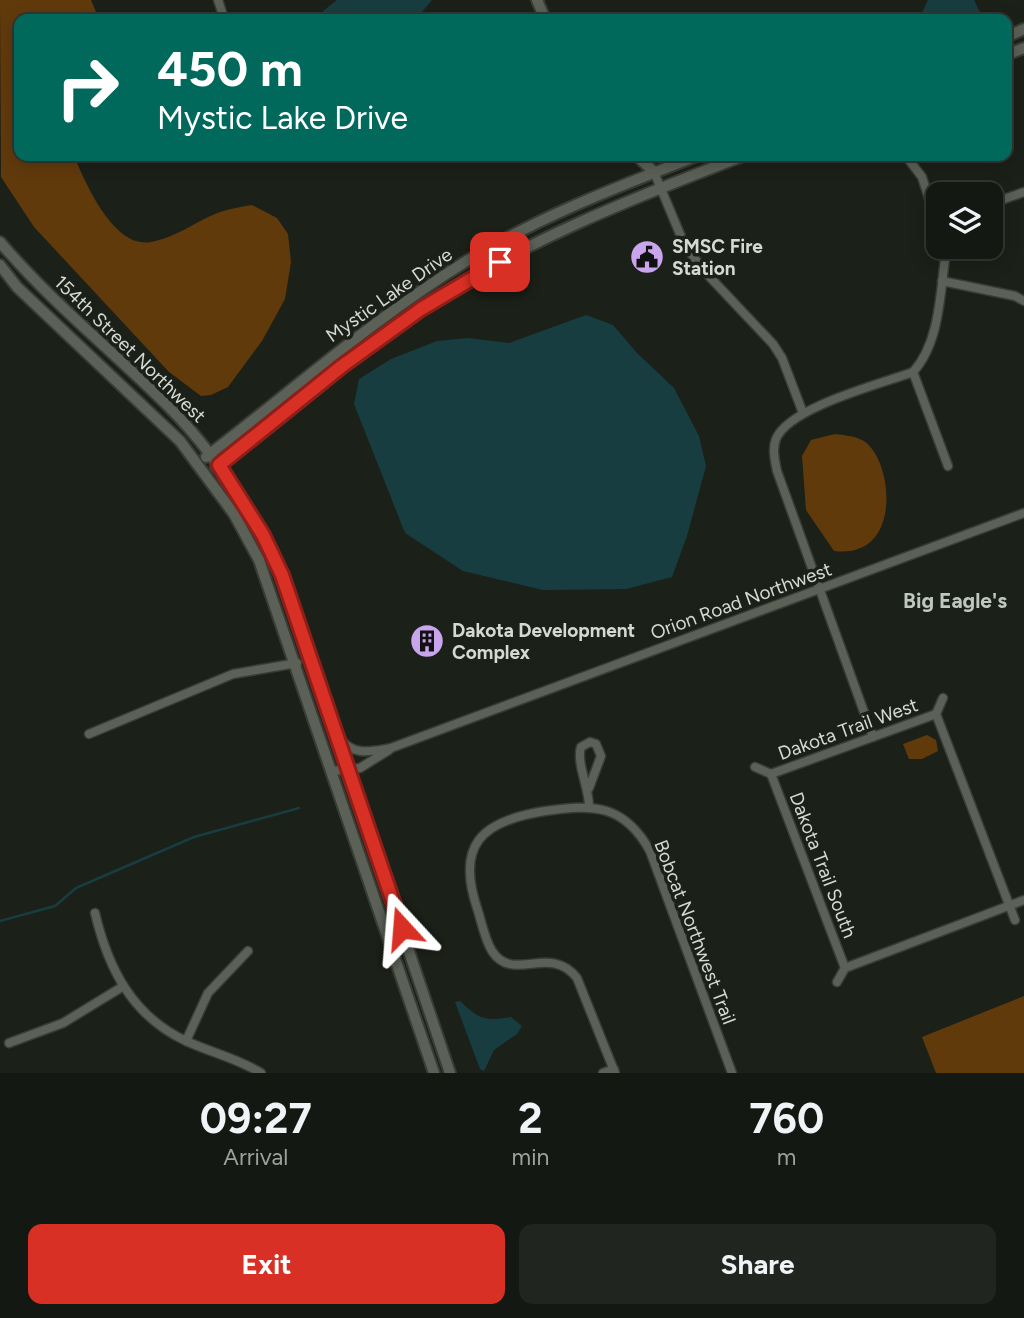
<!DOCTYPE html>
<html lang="en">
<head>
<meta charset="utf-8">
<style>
  body { margin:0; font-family:Figtree,sans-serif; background:#212520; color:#f1f3f6; height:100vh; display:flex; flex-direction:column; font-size:26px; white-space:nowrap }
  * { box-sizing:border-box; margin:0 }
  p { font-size:23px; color:#9da09f }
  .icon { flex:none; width:38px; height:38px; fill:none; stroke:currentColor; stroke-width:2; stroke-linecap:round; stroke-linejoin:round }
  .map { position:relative; height:1073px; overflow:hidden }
  .sheet { display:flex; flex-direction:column; background:#141812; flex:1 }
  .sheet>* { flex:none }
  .top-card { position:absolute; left:14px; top:14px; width:998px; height:147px; border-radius:14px; box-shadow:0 4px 18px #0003,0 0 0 2px #333732; background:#00695c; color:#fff; overflow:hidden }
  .tools { position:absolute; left:926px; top:182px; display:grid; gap:14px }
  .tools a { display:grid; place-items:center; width:77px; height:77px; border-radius:14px; background:#141812; box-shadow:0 4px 18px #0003,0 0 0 2px #333732; font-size:35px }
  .pin { position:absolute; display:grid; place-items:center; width:60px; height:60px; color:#fff; margin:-30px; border-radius:14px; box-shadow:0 4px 10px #0006 }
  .me { position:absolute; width:77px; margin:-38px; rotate:341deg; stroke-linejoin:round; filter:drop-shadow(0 0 5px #0008) }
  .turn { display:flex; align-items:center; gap:24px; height:147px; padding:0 28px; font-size:32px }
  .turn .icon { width:91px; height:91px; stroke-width:2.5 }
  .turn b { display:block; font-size:49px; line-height:60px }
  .eta { display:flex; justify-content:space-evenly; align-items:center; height:119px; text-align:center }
  .eta b { font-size:42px; font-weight:700; line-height:49px }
  .cta { display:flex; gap:14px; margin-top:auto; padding:14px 28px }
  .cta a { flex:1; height:80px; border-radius:14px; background:#d93025; color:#fff; font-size:28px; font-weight:700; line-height:80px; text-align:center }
  .cta a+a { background:#212520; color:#f1f3f6 }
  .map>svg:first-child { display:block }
  .green { fill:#613a0c }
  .water { fill:#183d40 }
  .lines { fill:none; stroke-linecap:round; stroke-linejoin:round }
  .stream { stroke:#183d40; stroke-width:2.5 }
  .street-casing { stroke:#383c36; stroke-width:11 }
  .secondary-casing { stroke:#383c36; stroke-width:14 }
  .street { stroke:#5b6157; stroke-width:8 }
  .secondary { stroke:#5b6157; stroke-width:10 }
  .route-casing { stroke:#8d1f18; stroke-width:18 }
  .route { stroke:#d93025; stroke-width:12 }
  .labels { text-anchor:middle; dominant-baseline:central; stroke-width:7; stroke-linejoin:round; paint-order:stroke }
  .poi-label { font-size:19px; font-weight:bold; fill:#d5d9d3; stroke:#1b2018; text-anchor:start }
  .street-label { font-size:19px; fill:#d5d9d3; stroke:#1b2018 }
  .neighbourhood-label { font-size:21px; font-weight:bold; fill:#c0c7bc; stroke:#1b2018 }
</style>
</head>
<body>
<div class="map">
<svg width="1024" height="1073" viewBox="0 0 1024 1073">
  <rect width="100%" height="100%" fill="#1b2018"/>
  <!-- green -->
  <g class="green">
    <path d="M0 0H91L99 19H19V156H74C86 184 114 249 151 242 174 238 194 223 215 214 227 209 240 207 252 205L277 218 288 234 291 262 285 299 262 341 228 387 211 395 201 396 169 372 34 227 1 177Z"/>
    <path d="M835 434C843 435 854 436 862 440 893 456 905 560 834 551L806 510 802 456 811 440Z"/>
    <polygon points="927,735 936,740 938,751 922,759 909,759 903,744"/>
    <polygon points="1024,996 1024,1073 936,1073 922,1037"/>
  </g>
  <!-- water -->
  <g class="water">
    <polygon points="337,0 432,0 416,19 324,19 323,11"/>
    <polygon points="928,0 974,0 982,17 919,19"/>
    <polygon points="586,315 613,325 637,353 674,388 699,436 706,466 687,536 672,577 626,589 543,590 463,571 405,533 354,404 359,379 391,359 437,341 468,338 509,343"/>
    <path d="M460 1001C480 1020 484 1021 511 1017L522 1026 517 1034 494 1050 484 1071 480 1069 455 1002Z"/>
  </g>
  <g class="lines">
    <!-- stream -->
    <polyline class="stream" points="0,921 55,906 76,888 194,837 299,808"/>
    <!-- street casing -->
    <g class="street-casing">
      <g id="street">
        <polyline points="218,0 222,12"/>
        <polyline points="906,156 922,177 938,226"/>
        <polyline points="654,172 685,246 706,273 773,344 782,358 803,413"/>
        <polyline points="990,204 1024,192"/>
        <polyline points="942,281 1015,296 1024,301"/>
        <polyline points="913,372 948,466"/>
        <polyline points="936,714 1015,920"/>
        <polyline points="936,714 943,698"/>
        <polyline points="89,734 233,674 297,663"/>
        <path d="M873 737 777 471C775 461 772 449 776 439 789 407 881 384 913 372 939 344 940 296 945 259L944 247"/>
        <path d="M340 738C353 757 372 751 391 748L1024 513"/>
        <polyline points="755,767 771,774"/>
        <polyline points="332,771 360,768 389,750"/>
        <polyline points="771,774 845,968"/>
        <polyline points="771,774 936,714"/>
        <path d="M589 788 601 756 596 744 590 742 581 747C576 762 589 788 589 806"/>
        <path d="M95 913C108 968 132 1016 186 1041 212 1053 237 1058 261 1073"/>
        <polyline points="837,982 845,968 1024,900"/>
        <polyline points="186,1041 208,993 248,951"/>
        <polyline points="9,1043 63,1023 122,987"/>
        <polyline points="603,1073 614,1069"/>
        <path d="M615 1073 577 978C550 943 513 984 492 951 485 940 482 924 478 911 455 845 481 821 545 811 593 804 624 804 650 851L732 1073"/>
      </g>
    </g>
    <!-- secondary casing -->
    <g class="secondary-casing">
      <g id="secondary">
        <polyline points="537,0 545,19"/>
        <polyline points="1006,37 1024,29"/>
        <polyline points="1006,55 1024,48"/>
        <polyline points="637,156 654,172"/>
        <path d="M0 242C51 302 113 351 169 407 217 455 253 514 282 575L450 1073"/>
        <polyline points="0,265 17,287 180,441 234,514 259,560 434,1073"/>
        <path d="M206 457C292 391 373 319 465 262 538 217 617 187 697 156"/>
        <path d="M216 467C287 418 350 356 422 308 521 242 633 198 743 156"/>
      </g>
    </g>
    <!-- street -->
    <use href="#street" class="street"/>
    <!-- secondary -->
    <use href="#secondary" class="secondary"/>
  </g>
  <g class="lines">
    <!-- route casing -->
    <g class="route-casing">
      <polyline id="route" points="402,928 282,575 263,535 219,465 342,366 421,309 500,262"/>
    </g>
    <!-- route -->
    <use href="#route" class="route"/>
  </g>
  <!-- icons -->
  <defs>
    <g id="civic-disc" transform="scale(1.75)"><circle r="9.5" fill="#c9a5ee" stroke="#1b2018"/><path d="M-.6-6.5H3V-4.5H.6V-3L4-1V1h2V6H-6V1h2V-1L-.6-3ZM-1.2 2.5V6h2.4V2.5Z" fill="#111"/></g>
    <g id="building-disc" transform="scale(1.75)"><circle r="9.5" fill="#c9a5ee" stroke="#1b2018"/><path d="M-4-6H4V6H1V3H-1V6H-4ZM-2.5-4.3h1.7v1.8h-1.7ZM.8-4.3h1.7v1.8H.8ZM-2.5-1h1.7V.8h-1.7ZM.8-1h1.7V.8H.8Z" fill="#111"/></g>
  </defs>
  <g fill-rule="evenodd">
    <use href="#civic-disc" x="647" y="257"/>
    <use href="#building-disc" x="427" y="641"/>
  </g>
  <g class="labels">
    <!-- poi labels -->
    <g class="poi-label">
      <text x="672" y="246">SMSC Fire<tspan x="672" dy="22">Station</tspan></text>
      <text x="452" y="630">Dakota Development<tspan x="452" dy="22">Complex</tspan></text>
    </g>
    <!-- street labels -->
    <g class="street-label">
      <text transform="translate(389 295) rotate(-35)">Mystic Lake Drive</text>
      <text transform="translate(130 349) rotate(44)">154th Street Northwest</text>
      <text transform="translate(741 601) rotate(-20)">Orion Road Northwest</text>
      <text transform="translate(848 729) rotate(-20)">Dakota Trail West</text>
      <text transform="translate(823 865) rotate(69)">Dakota Trail South</text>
      <text transform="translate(695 932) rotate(69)">Bobcat Northwest Trail</text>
    </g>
    <!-- neighbourhood labels -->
    <g class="neighbourhood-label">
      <text x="955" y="600">Big Eagle's</text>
    </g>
  </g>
</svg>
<div class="tools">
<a><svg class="icon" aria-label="layers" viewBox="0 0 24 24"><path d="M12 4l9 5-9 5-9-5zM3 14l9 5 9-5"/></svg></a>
</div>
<div class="pin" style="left:500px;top:262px;background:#d93025"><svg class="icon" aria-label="arrive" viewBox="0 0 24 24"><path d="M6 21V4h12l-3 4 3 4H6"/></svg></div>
<svg class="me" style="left:402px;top:928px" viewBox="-20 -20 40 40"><path d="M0-17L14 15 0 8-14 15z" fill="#d93025" stroke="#fff" stroke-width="4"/></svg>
<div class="top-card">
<div class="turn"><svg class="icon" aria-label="right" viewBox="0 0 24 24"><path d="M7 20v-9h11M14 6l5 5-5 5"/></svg><div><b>450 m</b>Mystic Lake Drive</div></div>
</div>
</div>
<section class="sheet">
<div class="eta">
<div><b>09:27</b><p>Arrival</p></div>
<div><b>2</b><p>min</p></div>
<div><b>760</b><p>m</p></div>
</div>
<div class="cta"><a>Exit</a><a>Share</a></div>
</section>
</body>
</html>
